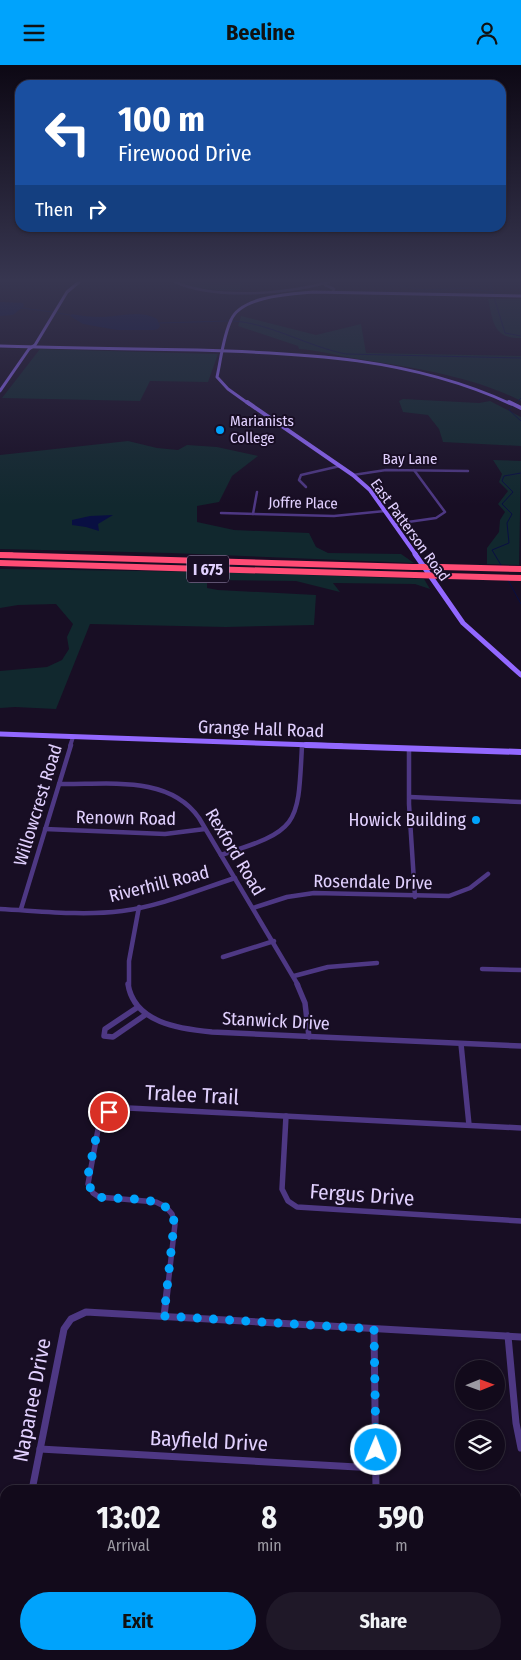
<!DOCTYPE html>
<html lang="en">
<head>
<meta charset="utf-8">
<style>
  body { margin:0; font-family:"Fira Sans Condensed",sans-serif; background:#1f1828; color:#f1f3f6; height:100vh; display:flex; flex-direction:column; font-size:19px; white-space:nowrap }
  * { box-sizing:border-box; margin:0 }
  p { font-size:16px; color:#9c9aa3 }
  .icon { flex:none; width:28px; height:28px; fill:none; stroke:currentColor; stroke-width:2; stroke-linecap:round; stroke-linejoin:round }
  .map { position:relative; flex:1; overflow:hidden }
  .drawer { position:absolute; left:0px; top:1420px; width:521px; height:175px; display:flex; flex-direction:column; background:#120a1b; border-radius:15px 15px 0 0; box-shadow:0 1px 4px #0004,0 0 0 1px #312b3a }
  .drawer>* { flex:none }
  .top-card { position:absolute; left:15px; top:15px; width:491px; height:152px; border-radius:15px; box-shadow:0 1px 4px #0004,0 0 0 1px #312b3a; background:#1a4fa0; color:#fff; overflow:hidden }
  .needle { width:32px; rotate:89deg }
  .tools { position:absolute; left:455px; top:1295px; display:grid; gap:10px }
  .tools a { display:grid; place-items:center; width:50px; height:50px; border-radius:50%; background:#120a1b; box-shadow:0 1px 4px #0004,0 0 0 1px #312b3a; font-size:25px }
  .pin { position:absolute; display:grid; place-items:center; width:42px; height:42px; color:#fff; margin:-21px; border:2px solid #fff; border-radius:50%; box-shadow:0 1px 5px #0007 }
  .me { position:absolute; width:55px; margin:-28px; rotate:1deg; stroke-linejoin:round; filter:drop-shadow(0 0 4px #0008) }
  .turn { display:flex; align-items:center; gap:18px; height:105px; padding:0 20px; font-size:22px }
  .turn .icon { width:65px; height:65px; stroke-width:2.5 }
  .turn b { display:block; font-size:35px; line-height:42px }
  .then { display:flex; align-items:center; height:48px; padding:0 20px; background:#0003; gap:10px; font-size:19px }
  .eta { display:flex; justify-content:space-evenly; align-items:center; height:85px; text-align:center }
  .eta b { font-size:30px; font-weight:700; line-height:35px }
  .button { display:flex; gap:10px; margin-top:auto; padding:10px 20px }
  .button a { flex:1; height:58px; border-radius:30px; background:#00a3fc; color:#111; font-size:20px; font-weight:700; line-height:58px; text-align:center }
  .button a+a { background:#1f1828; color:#f1f3f6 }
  header { display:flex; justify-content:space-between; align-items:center; height:65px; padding:0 20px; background:#00a3fc; color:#111; font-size:22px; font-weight:700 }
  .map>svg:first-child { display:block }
  .green { fill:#11282e }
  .water { fill:#090f42 }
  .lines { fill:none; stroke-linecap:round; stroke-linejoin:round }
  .stream { stroke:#090f42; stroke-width:1 }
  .street-far4 { stroke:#4e3884; stroke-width:2.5 }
  .street-far3 { stroke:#4e3884; stroke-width:4 }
  .street-far2 { stroke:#4e3884; stroke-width:4.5 }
  .street-far1 { stroke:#4e3884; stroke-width:5.5 }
  .street { stroke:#4e3884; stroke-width:7 }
  .secondary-far3 { stroke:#9268ff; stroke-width:3 }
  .secondary-far2 { stroke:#9268ff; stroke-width:4 }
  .secondary-far1 { stroke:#9268ff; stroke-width:5 }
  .secondary { stroke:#9268ff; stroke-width:6 }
  .highway-far1 { stroke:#ff4c75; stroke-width:5 }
  .highway { stroke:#ff4c75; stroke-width:6 }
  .highway-bridge { stroke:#ff4c75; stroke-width:6 }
  .route { stroke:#00a3fc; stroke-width:9; stroke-dasharray:0 16.2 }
  .poi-dot { fill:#00a3fc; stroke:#180e24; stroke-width:2 }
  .labels { text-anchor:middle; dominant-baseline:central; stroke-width:4; stroke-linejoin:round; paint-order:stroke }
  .far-poi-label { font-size:15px; fill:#e2d1ff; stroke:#180e24; text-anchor:start }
  .far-street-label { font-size:15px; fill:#e2d1ff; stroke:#180e24 }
  .shield { fill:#180e24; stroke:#a596bd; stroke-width:1 }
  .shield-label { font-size:16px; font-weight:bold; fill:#e2d1ff }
  .street-label { font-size:18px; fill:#e2d1ff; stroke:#180e24 }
  .poi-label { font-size:18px; fill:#e2d1ff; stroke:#180e24; text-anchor:end }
  .near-street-label { font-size:21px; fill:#e2d1ff; stroke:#180e24 }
</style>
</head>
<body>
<header><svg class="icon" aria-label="menu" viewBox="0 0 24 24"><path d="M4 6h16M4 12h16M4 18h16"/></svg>Beeline<svg class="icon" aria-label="person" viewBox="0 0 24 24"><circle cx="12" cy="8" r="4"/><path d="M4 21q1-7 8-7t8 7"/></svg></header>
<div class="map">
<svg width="521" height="1595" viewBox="0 0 521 1595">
  <rect width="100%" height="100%" fill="#180e24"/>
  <!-- green -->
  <g class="green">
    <path d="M179 217H241L240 225C220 225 196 227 179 217Z"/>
    <path d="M488 234H521V273C493 274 493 256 488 234Z"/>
    <path d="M241 251 316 270 361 259 366 288 521 291V336C470 310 408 302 352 293 334 290 317 285 299 284L298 281 238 261Z"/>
    <polygon points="40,284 218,289 208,317 150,316 140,336 2,333"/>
    <polygon points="403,334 479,338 490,336 521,352 521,381 443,377 439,364 428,350 403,347 399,336"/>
    <polygon points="128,376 157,383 178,385 187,380 217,382 258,391 232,411 219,437 197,441 197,457 234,465 309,468 316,482 328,488 401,489 414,498 171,488 0,484 0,390"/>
    <polygon points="493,395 521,396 519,500 487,499 487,483 499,467 500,455 505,447 498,439 508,426 499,417 502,409"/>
    <polygon points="0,504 213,507 424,514 430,524 415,519 333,518 340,527 296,516 207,515 207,523 218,525 316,530 314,560 226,562 90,559 56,644 15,642 0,643 0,606 47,602 62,595 69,584 67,572 73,559 56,539 18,540 0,543"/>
  </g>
  <!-- water -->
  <g class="water">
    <polygon points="0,237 23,238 24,241 13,250 0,251"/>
    <path d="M72 249C81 251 91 252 101 252 120 252 139 244 157 254L160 261 158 264 154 265H117L83 259 70 251Z"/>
    <polygon points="113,450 98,459 99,466 86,462 72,460 72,455 90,451"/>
  </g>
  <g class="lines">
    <!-- stream -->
    <g class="stream">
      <polyline points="385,217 421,225 471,223 493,228"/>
      <polyline points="490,217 493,228"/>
      <polyline points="494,232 505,268 521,271"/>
      <polyline points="21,243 53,247"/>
      <polyline points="57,248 70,250"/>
      <path d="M232 256C267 257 309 282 346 289L521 293"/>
      <polyline points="159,258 228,256"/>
      <polyline points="516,338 521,333"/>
      <polyline points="513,341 509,345 521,356"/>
      <polyline points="501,500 492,485 509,478 507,458 512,449 502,439 513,427 502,416 504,411 521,408"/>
      <polyline points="508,515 521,539"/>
    </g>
    <!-- street-far4 -->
    <g class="street-far4">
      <path d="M175 217C216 235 286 229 329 217"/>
      <polyline points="325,220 334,224 333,227"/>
      <polyline points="353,410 386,405 468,406"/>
      <polyline points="306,422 299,415 301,410 340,401"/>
      <polyline points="221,448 334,451 385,446"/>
      <polyline points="253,449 257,427"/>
      <polyline points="394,459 436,453 445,447 414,405"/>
    </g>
    <!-- street-far3 -->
    <polyline class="street-far3" points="70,681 73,672"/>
    <!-- street-far2 -->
    <g class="street-far2">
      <polyline points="409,684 409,739 415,832"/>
      <path d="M59 719C105 720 169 709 199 753L298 920"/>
      <polyline points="410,732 521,737"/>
      <polyline points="45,764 165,769 205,764"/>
      <path d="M221 790C300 765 298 761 302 680"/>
      <polyline points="253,843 287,832 314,828 449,831 470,823 488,809"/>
      <path d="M0 844C40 846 82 851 122 846 161 841 198 825 235 813"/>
      <polyline points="21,844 71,680"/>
      <polyline points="223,892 274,876"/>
      <polyline points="482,904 521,905"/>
      <polyline points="294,911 328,902 377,898"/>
      <polyline points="129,920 129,896 139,842"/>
    </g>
    <!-- street-far1 -->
    <g class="street-far1">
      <path d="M128 919C134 958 180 964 212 967L521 981"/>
      <polyline points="297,919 305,938 309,972"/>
      <polyline points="138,942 105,964 104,971 113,972 145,950"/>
      <polyline points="461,979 469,1060"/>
      <polyline points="286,1051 282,1124 288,1136 297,1142 521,1156"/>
      <polyline points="168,1220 175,1159 172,1149 166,1142 156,1137 99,1132 93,1128 88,1119 99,1059 109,1047 128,1043 521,1063"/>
    </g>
    <!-- street -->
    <g class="street">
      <polyline points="164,1251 168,1218"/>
      <polyline points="374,1264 376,1425"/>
      <polyline points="508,1271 516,1358 521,1383"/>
      <polyline points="40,1384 375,1403"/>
      <polyline points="32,1425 64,1264 71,1254 86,1247 521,1272"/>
      <polyline points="186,1590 191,1595"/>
      <polyline points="378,1590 378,1595"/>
      <polyline points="0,1591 5,1565"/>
      <polyline points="218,1595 226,1590"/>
    </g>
    <!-- secondary-far3 -->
    <g class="secondary-far3">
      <path d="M0 281C66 283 131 284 197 285 305 288 412 293 511 339"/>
      <polyline points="0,326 29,284 35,280 67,227 79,217"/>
      <path d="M249 339 228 324 217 312C221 294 223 272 231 255 241 231 291 229 313 227L521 231"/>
    </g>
    <!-- secondary-far2 -->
    <g class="secondary-far2">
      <polyline points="247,337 353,410 370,425 416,490"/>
      <polyline points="509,337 521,343"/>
    </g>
    <!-- secondary-far1 -->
    <g class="secondary-far1">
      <polyline points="415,489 463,558 521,610"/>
      <polyline points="0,669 342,681"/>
    </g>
    <!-- secondary -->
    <polyline class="secondary" points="306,680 521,687"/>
    <!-- highway-far1 -->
    <polyline class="highway-far1" points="0,490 12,490"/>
    <!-- highway -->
    <g class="highway">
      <polyline points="0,490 413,502"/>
      <polyline points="0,498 415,510"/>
      <polyline points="441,502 521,504"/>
      <polyline points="446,511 521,513"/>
    </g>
    <!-- highway-bridge -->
    <g class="highway-bridge">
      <polyline points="413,502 441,502"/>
      <polyline points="415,510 446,511"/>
    </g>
  </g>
  <!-- sky -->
  <linearGradient id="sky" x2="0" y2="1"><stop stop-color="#0d0814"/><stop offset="0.49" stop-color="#373650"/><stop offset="1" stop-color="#373650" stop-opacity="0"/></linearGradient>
  <rect width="521" height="440" fill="url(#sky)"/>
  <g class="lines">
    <!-- route -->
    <path class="route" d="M109 1047 99 1059 88 1110V1118L93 1128 99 1132C121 1136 174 1127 174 1159L164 1251 374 1264 376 1385"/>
  </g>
  <!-- markers -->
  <g class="poi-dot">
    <circle cx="220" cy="365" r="5"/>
    <circle cx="476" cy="755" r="5"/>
  </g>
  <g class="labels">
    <!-- far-poi labels -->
    <g class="far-poi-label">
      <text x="230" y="356">Marianists<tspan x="230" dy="17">College</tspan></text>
    </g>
    <!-- far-street labels -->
    <g class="far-street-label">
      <text x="410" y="394">Bay Lane</text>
      <text transform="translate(303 438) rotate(1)">Joffre Place</text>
      <text transform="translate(410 465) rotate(54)">East Patterson Road</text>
    </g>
    <!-- shield labels -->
    <rect class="shield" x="187" y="490.5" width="42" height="27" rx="4"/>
    <g class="shield-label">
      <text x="208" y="504">I 675</text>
    </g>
    <!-- street labels -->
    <g class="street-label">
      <text transform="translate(261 664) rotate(2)">Grange Hall Road</text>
      <text transform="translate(38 740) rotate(-73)">Willowcrest Road</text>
      <text transform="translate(126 753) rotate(1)">Renown Road</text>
      <text transform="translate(235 787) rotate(59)">Rexford Road</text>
      <text transform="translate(373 817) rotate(1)">Rosendale Drive</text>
      <text transform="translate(159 819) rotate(-14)">Riverhill Road</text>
      <text transform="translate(276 956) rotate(3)">Stanwick Drive</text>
    </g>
    <!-- poi labels -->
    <g class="poi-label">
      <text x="466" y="755">Howick Building</text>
    </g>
    <!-- near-street labels -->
    <g class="near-street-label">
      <text transform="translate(192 1030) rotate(3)">Tralee Trail</text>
      <text transform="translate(362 1130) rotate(4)">Fergus Drive</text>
      <text transform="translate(32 1335) rotate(-79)">Napanee Drive</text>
      <text transform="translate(209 1376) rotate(3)">Bayfield Drive</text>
    </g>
  </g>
</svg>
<div class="tools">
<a><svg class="needle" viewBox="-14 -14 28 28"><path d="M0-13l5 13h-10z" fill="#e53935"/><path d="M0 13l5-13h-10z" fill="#9c9aa3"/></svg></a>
<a><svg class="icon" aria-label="layers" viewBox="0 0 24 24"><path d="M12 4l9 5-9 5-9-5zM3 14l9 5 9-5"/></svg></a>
</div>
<div class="pin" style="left:109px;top:1047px;background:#d93025"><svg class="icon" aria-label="arrive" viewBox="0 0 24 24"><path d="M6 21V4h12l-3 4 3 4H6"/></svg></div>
<svg class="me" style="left:376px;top:1385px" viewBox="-20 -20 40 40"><circle r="17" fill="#00a3fc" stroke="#fff" stroke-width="3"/><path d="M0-11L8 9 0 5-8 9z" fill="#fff"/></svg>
<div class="top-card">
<div class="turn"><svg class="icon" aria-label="left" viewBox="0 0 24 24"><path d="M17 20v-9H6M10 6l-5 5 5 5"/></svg><div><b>100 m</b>Firewood Drive</div></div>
<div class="then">Then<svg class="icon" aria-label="right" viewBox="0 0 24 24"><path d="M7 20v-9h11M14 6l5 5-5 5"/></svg></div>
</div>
<section class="drawer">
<div class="eta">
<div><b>13:02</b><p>Arrival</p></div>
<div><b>8</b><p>min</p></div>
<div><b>590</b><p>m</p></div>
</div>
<div class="button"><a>Exit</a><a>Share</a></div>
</section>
</div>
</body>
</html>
